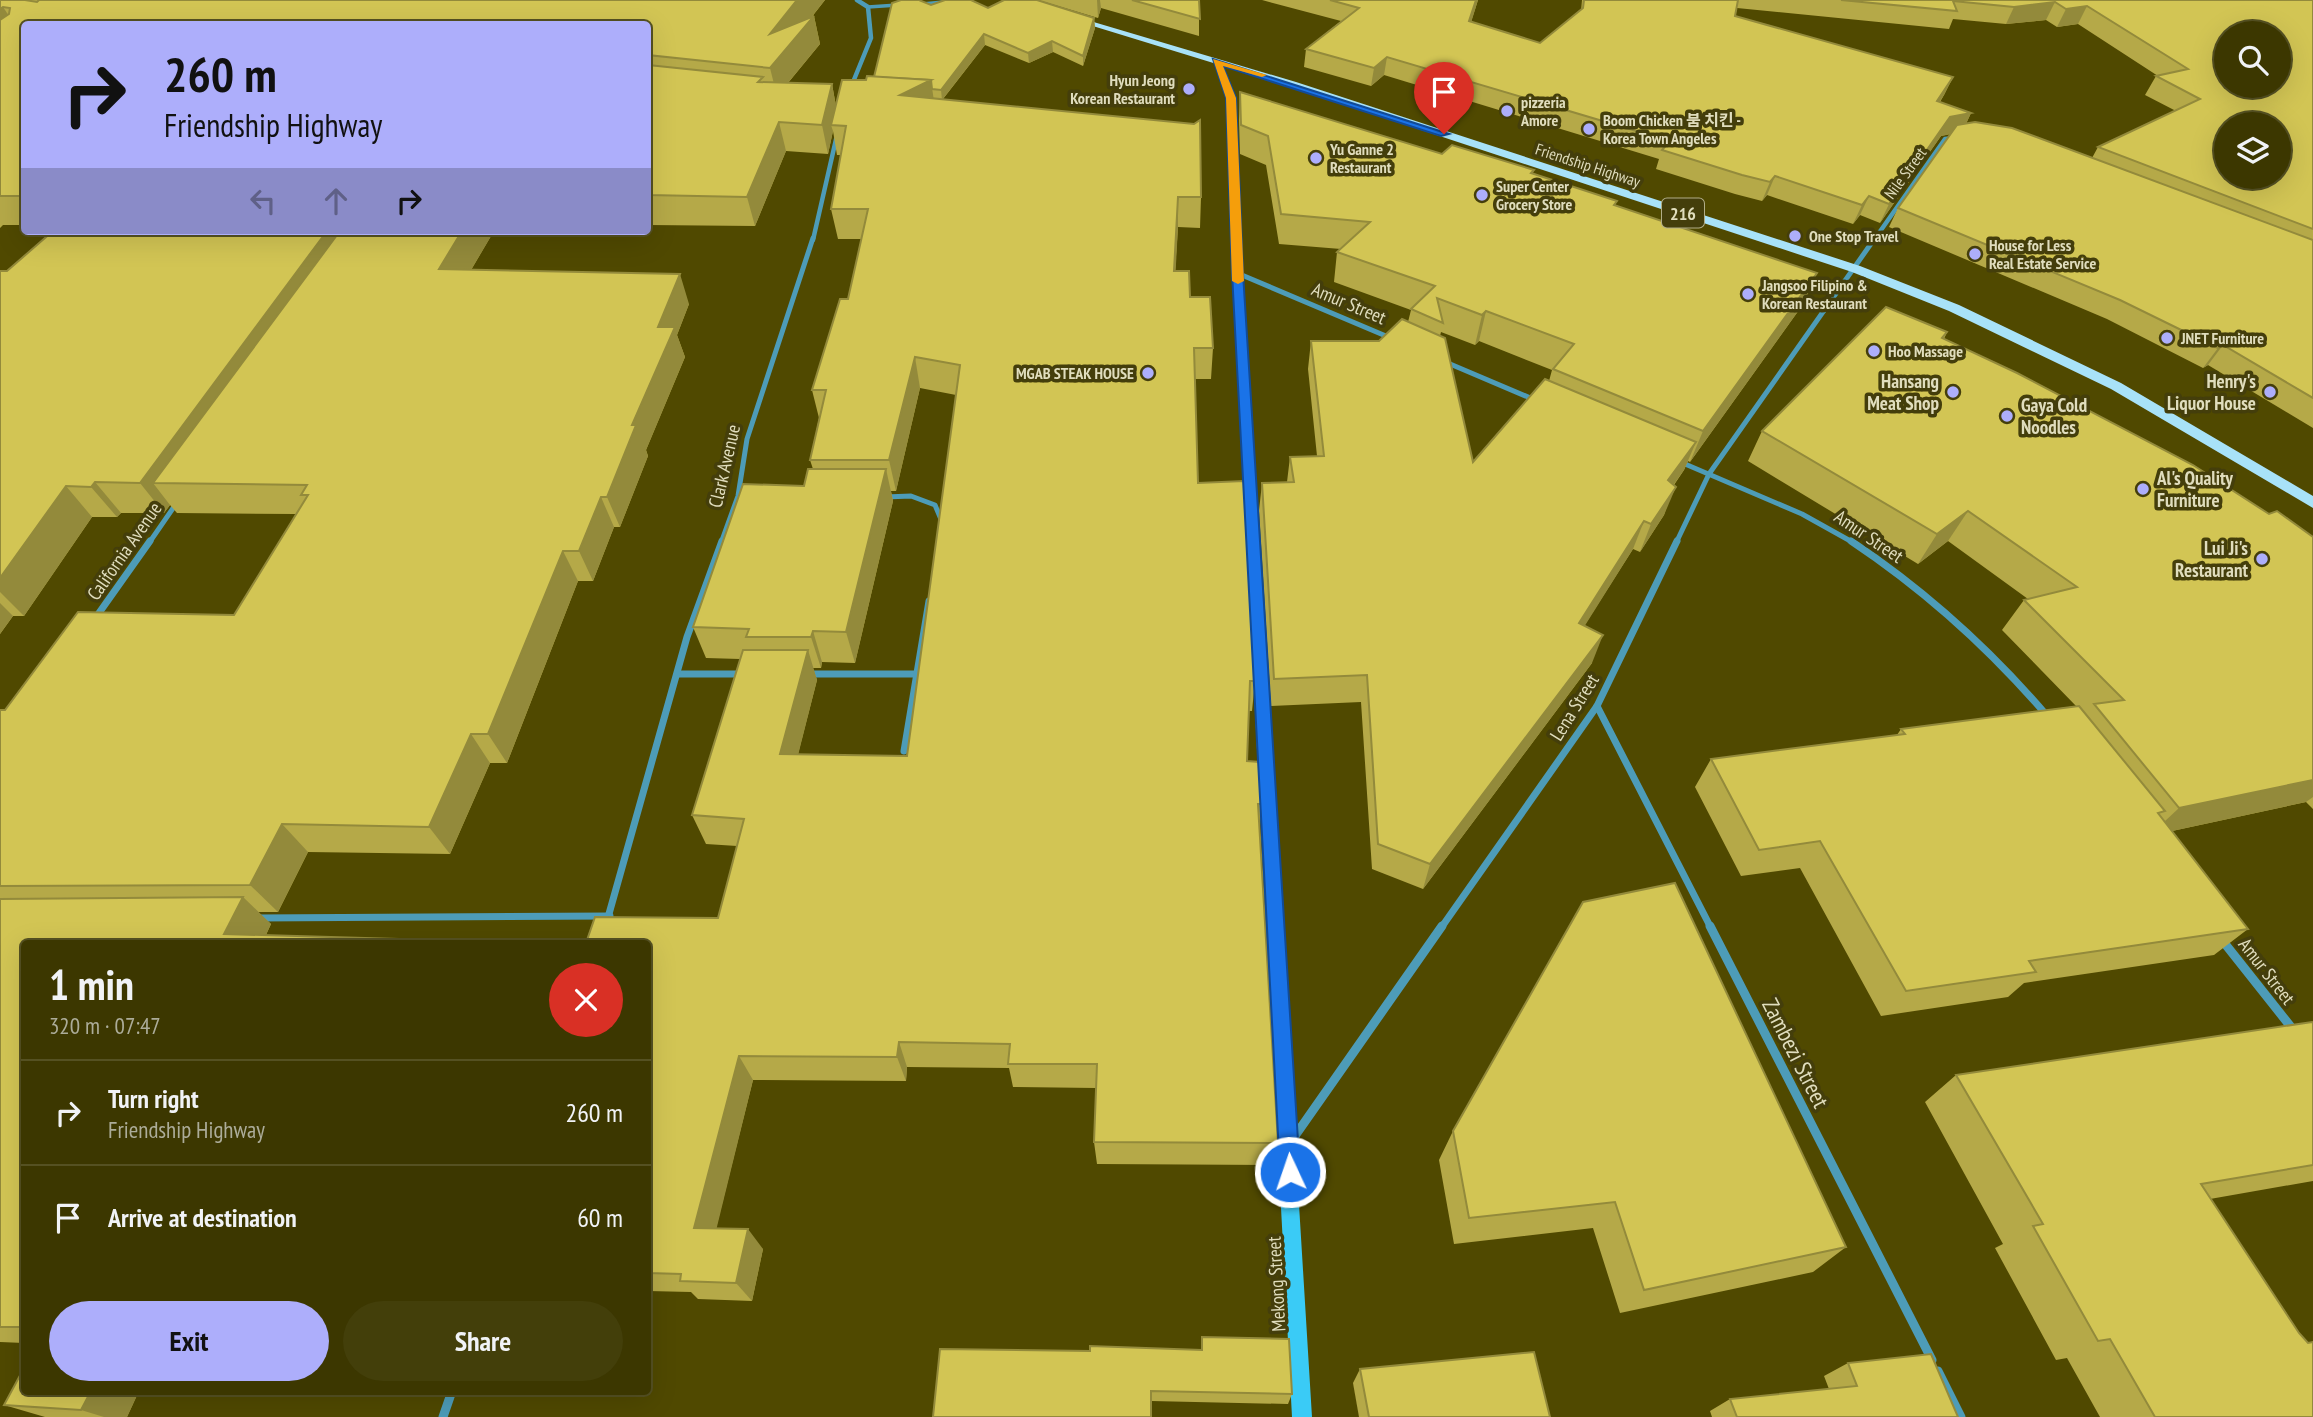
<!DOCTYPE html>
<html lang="en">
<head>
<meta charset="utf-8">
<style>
  body { margin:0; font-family:"PT Sans Narrow","Noto Sans KR",sans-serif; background:#433f0a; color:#f1f3f6; height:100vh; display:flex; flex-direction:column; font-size:26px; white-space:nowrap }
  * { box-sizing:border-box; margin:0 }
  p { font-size:23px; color:#acac99 }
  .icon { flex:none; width:38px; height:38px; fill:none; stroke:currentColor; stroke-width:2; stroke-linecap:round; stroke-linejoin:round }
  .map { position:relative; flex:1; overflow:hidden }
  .side { position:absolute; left:21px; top:940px; width:630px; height:455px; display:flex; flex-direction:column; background:#3c3700; border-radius:7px; box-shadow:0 7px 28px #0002,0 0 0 2px #555122 }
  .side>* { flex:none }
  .top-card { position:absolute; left:21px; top:21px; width:630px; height:214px; border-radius:7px; box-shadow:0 7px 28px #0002,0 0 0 2px #555122; background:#adaefb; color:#111; overflow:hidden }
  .tools { position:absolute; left:2214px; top:21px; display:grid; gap:14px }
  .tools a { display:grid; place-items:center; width:77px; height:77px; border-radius:50%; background:#3c3700; box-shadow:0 7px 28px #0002,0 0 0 2px #555122; font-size:35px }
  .pin { position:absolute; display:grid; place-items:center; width:60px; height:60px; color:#fff; margin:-72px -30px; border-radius:50% 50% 50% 0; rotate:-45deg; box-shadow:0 0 7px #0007 }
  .pin .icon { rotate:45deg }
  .me { position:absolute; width:77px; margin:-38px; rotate:357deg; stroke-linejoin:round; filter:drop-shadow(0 0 5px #0008) }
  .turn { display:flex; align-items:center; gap:24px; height:147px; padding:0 28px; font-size:32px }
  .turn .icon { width:91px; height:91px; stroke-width:2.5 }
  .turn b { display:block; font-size:49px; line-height:60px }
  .lanes { display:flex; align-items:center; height:66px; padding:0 28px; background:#0003; justify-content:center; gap:35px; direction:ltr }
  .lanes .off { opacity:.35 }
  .round { display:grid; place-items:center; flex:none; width:74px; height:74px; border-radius:37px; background:#433f0a }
  .headline { display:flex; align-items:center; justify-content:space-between; height:119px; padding:0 28px }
  h1 { font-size:42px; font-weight:800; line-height:52px }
  .primary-button { display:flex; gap:14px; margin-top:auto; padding:14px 28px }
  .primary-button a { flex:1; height:80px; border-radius:42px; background:#adaefb; color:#111; font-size:28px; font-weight:800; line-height:80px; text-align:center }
  .primary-button a+a { background:#433f0a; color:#f1f3f6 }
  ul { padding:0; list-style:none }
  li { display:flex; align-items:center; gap:21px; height:105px; padding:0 28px; border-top:2px solid #555122 }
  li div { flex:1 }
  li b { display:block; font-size:26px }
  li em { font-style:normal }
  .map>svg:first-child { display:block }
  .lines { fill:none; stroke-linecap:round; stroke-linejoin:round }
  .lane { stroke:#4d9cb8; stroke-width:3.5 }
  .street-far3 { stroke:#4d9cb8; stroke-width:4.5 }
  .street-far2 { stroke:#4d9cb8; stroke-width:5 }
  .street-far1 { stroke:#4d9cb8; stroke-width:7 }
  .street { stroke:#4d9cb8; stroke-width:9 }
  .secondary { fill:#3acbf6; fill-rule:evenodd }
  .primary { fill:#a8e2f8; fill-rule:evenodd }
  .wall { fill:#b5a948; fill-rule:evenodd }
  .shaded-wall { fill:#938a3b }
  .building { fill:#d2c554; stroke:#938a3b; stroke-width:2; fill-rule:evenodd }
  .route { fill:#1a73e8; stroke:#114b97; stroke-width:2 }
  .slow { fill:#f59e0b }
  .poi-dot { fill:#adaefb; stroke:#443e0b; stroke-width:2.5 }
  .labels { text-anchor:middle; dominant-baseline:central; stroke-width:7; stroke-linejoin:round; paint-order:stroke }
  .far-poi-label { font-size:16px; font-weight:bold; fill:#e0ddbd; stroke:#443e0b; text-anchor:start }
  .far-street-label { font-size:16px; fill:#e0ddbd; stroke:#443e0b }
  .shield { fill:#443e0b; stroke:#b1ad88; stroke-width:2 }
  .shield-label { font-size:18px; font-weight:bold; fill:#e0ddbd }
  .street-label { font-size:19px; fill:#e0ddbd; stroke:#443e0b }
  .poi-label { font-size:19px; font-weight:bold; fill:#e0ddbd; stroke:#443e0b; text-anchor:end }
  .near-street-label { font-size:23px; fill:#e0ddbd; stroke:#443e0b }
</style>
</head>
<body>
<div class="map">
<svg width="2313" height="1417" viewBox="0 0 2313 1417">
  <rect width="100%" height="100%" fill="#504900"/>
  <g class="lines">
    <!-- lane -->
    <g class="lane">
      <polyline points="922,4 944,2"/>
      <polyline points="868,7 898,5"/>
    </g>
    <!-- street-far3 -->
    <g class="street-far3">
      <polyline points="851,87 871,38 868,7 857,0"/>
      <polyline points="813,240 837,135"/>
      <polyline points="1874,240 1945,139 1954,138"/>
    </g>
    <!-- street-far2 -->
    <g class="street-far2">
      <polyline points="1237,273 1393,339"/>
      <polyline points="1443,361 1535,400"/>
      <polyline points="1678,461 1802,514 1854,543"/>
      <polyline points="885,497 911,496 935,505 943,524"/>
      <polyline points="149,543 178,501"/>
      <polyline points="721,543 738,496 747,439 813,238"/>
      <polyline points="1676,543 1709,474 1875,238"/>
    </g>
    <!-- street-far1 -->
    <g class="street-far1">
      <path d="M1851 541C1926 591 1991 650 2049 718"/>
      <polyline points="94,620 150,541"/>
      <polyline points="678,674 743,674"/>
      <polyline points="808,674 915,674"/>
      <polyline points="1597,706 1711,928"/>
      <polyline points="904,751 929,601"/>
      <polyline points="257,918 610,916"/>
      <polyline points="605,928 687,637 722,541"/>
      <polyline points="1441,928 1597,706 1677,541"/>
    </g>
    <!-- street -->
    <g class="street">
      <polyline points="1710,926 1932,1360"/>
      <polyline points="2222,940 2295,1032"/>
      <polyline points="601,943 606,926"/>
      <polyline points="1290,1143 1442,926"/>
      <polyline points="1938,1371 1961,1417"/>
      <polyline points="443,1417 452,1391"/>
    </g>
    <!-- secondary -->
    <polygon class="secondary" points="1213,59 1220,61 1235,98 1242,273 1312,1417 1292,1417 1232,273 1227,98"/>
    <!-- primary -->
    <polygon class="primary" points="1070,15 1296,82 1860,266 1959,305 2121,383 2313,496 2313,508 2111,389 1949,311 1852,272 1288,86 1070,19"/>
  </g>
  <!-- wall -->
  <g class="wall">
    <path d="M0 0H825L811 18 814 16 820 44 788 83 832 84 836 106 866 80 874 77 931 5 988 8 1094 18 1095 28 1083 66 1053 52 1029 63 985 45 943 99 1201 197 1200 228 1178 227 1175 271 1190 297 1213 348 1211 379H1195L1198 483 1255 681 1252 711H1249L1247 761 1262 804 1259 826 1278 1143 1274 1165 1097 1164 1094 1142 1096 1088 1013 1087 1009 1068 907 1067 906 1081 753 1080 716 1228 763 1249 752 1301 698 1299 691 1292 648 1291V943L718 918 737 846 706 844 692 815 740 659 706 658 693 627 804 486 813 469 810 460 819 418 812 390 848 299 861 239H838L831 209 841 155H837L833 131 828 154 786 151 755 226 648 225V24H24V225H3L0 228ZM920 388 956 395 907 756 798 754 817 680 813 668H821L822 662 855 663 893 501 891 491H896Z"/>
    <polygon points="1038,0 1199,0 1199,36 1101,8 1098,18"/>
    <path d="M1262 0H1478L1471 22 1540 43 1581 11 1582 0H2313V428L2208 365 2203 368 2107 319 1889 227 1898 208 1950 134 1941 136 1880 223 1860 215 1853 224 1767 195 1762 201 1735 194 1656 169 1659 159 1384 75 1371 86 1304 67 1306 49 1341 21ZM1737 8 1949 29 1953 19 2006 24 2046 20 2057 27 2078 24 2158 76H2156L2145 95 2176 111 2098 147 2092 158 1966 124 1971 113 1940 102 1944 95 1953 77 1735 16Z"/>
    <path d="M1240 92 1442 154 1534 170 1533 173 1616 205 1804 303 1690 462 1688 461 1684 470 1674 485 1664 515 1640 552 1633 549 1584 626 1592 663 1423 889 1372 869 1361 702 1271 706 1259 511 1262 483 1287 482 1290 457 1317 456 1308 369 1311 341H1379L1408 322 1411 310 1334 282 1337 252 1341 249 1279 244 1266 165 1240 154 1239 120ZM1441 332 1475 345 1479 341 1552 370 1549 381 1473 462 1440 336Z"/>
    <polygon points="53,231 494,231 471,270 689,304 677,335 685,357 646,450 648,456 620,527 614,527 593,581 578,581 507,763 490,763 450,854 308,852 278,912 258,912 271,924 266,935 398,939 401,943 24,943 24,1343 0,1342 0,710 5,710 234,615 296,514 177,513 170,505 164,513 121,513 117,517 92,517 24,616 13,616 0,634 0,271 7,271"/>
    <polygon points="1947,332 1944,339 2313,537 2313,809 2306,802 2172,831 2248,929 2214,955 2024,983 2008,997 1881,1016 1800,868 1741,876 1695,787 1711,759 1897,735 1901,729 2076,706 2002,630 2024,600 2028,599 1948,541 1918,564 1748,461 1762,431"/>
    <polygon points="2313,1023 2313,1181 2210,1199 2313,1417 2100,1417 2067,1358 2056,1360 1995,1248 2003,1244 1925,1102 1956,1075"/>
    <polygon points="1453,1131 1846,1247 1813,1272 1620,1313 1593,1228 1454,1244 1439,1160"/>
    <polygon points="1202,1337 1292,1394 1288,1404 1151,1401 1090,1351 1201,1350"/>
    <polygon points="1848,1363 1958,1417 1712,1417 1710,1411 1730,1399 1829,1389 1824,1376"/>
    <polygon points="1360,1369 1550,1417 1359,1417 1353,1383"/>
    <polygon points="24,1391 139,1391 127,1417 45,1417 4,1405"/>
  </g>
  <!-- shaded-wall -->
  <g class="shaded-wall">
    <polygon points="797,0 825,0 781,55 814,16 820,44 777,96 770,68 770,34"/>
    <polygon points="1097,0 1100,0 1101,8 1098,18"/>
    <polygon points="1476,0 1478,0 1466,39 1469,21"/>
    <polygon points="2055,2 2046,20 2006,24 2014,7"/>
    <polygon points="2087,6 2078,24 2057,27 2066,9"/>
    <polygon points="3,7 21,34 0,49 0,9"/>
    <polygon points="1094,18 1095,28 1083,66 1083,56"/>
    <polygon points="984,34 985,45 942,100 941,90"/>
    <polygon points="1052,41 1053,52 1029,63 1028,53"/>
    <polygon points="1387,57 1384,75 1371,86 1374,68"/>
    <polygon points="1953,77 1944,95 1928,119 1937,101"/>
    <polygon points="931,80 935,109 900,95"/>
    <polygon points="832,84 837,112 831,125 833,131 828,154 822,125"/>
    <polygon points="1971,113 1962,132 1941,136 1880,223 1889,204 1950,117"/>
    <polygon points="779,122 786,151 755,226 747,197"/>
    <polygon points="1775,176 1767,195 1762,201 1770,182"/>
    <polygon points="1869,196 1860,215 1853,224 1862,205"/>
    <polygon points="1178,197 1178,227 1174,302 1174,271"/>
    <polygon points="327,231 365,231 153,483 170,505 164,513 140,483"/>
    <polygon points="462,231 494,231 454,299 439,269"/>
    <polygon points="1817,273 1804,303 1690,462 1703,431"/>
    <polygon points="680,274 689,304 677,335 685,357 646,450 648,456 620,527 607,497 632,425 658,327"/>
    <polygon points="1486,311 1479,341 1475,345 1482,315"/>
    <polygon points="2223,345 2208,365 2203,368 2218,348"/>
    <polygon points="915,357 920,388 896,491 889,460"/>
    <polygon points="1696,442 1684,470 1657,508 1668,480"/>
    <polygon points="886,469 893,501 855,663 846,632"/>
    <polygon points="95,482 121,513 117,517 91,487"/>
    <polygon points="66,486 92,517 24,616 0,592 0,578"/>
    <polygon points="1676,487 1664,515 1640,552 1651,524"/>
    <polygon points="601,497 614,527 593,581 579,551"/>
    <polygon points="1968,511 1948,541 1918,564 1937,534"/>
    <polygon points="1644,521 1633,549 1569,651 1579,623"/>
    <polygon points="563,551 578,581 507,763 488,734"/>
    <polygon points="0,603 13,616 0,634"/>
    <polygon points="813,631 822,662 821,668 811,637"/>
    <polygon points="1603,635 1592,663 1423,889 1430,864"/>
    <polygon points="808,650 817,680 791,783 780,754"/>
    <polygon points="471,734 490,763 450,854 429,827"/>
    <polygon points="2313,780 2313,797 2306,802 2149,836 2179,808"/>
    <polygon points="282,824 308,852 278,912 250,885"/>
    <polygon points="243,897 271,924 262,943 224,934"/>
    <polygon points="899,1042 907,1067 906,1081 897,1057"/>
    <polygon points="739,1056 753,1080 712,1247 694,1228"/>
    <polygon points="748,1229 763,1249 752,1301 736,1283"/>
    <polygon points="91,1391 139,1391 127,1417 104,1417 81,1410"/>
  </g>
  <!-- building -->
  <g class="building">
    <polygon points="0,0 25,0 37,2 39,0 797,0 770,34 814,16 770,68 648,55 648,24 24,24 24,196 0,196 0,20 9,14 10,8 3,7 0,9"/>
    <polygon points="901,0 919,0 931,5 945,0 971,0 988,8 1004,0 1037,0 1094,18 1083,56 1052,41 1028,53 984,34 941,90 932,89 931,80 874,77 892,3"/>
    <polygon points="1132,0 1199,0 1200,19"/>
    <polygon points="1330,0 1476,0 1469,21 1540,43 1583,8 1584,0 1738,0 1735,16 1953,77 1937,101 1971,113 1950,117 1889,204 1869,196 1862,205 1775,176 1770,182 1742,175 1662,150 1670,141 1387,57 1374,68 1306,49 1359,8"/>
    <path d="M1841 0H2313V229L2098 147 2200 99 2156 76 2188 69 2087 6 2066 9 2055 2 2014 7 1953 1 1957 11ZM2226 33H2278V86H2226ZM2226 124H2278V177H2226Z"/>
    <polygon points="648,65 763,77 758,82 832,84 822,125 779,122 747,197 648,195"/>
    <polygon points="867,76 931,80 900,95 1194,124 1200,120 1201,197 1178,197 1174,271 1189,271 1190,297 1210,297 1213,348 1194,348 1198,483 1244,481 1255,681 1250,681 1247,761 1260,762 1262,804 1258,804 1278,1143 1094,1142 1097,1064 1008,1064 1010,1044 899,1042 897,1057 739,1056 694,1228 748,1229 736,1283 680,1281 681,1274 648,1273 648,943 586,943 595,917 718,918 744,819 692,815 743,650 808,650 780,754 907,756 960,365 915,357 889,460 810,460 826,390 812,390 840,299 848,299 868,209 831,209 846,126 831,125 842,80 866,80"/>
    <polygon points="1240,92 1442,154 1452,145 1534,170 1531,173 1617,201 1614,205 1817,273 1703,431 1553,369 1574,344 1486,311 1482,315 1437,298 1443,323 1411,309 1435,286 1337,252 1370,222 1281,214 1268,136 1241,125"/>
    <polygon points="1975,122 2012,128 2313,240 2313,398 2223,345 2218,348 2120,300 1898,208 1957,125"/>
    <polygon points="53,231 327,231 140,483 95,482 91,487 66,486 0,578 0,271 7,271"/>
    <polygon points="340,231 462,231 439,269 680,274 658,327 675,327 632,425 636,425 607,497 601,497 579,551 563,551 488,734 471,734 429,827 282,824 250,885 0,886 0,710 5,710 78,612 234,615 308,495 301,495 307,485 153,483"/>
    <polygon points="1886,307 1947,332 1942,338 2017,373 2193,465 2269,514 2277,511 2313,537 2313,780 2179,808 2094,704 2124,700 2024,600 2077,587 1968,511 1937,534 1762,431"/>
    <polygon points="1402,319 1445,338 1473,462 1545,379 1696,442 1668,480 1676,487 1651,524 1644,521 1579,623 1603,635 1430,864 1378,844 1367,675 1274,679 1262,483 1294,482 1290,457 1324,456 1311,341 1379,341"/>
    <polygon points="808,469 886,469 846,632 813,631 811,637 746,637 749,629 693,627 743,484 804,486"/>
    <polygon points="2079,706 2165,811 2158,813 2248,929 2029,961 2036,972 1906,991 1820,841 1759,850 1711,759 1905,734 1901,729"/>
    <polygon points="1675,883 1846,1247 1644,1290 1615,1202 1469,1218 1453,1131 1583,902"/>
    <polygon points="243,897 224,934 398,939 396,943 24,943 24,1327 0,1327 0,899"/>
    <polygon points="2312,1022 2313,1023 2313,1165 2201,1184 2299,1333 2308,1343 2313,1342 2313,1417 2155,1417 2110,1339 2098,1341 2033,1226 2043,1224 1956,1075"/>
    <polygon points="1202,1337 1289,1339 1292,1394 1151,1391 1151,1417 933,1417 940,1349 1090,1351 1090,1346 1202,1350"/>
    <polygon points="1534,1352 1550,1417 1369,1417 1360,1369"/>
    <polygon points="1931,1354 1958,1417 1737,1417 1730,1399 1857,1386 1848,1363"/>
    <polygon points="24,1368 24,1391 91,1391 81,1410 4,1405"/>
  </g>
  <!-- route -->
  <polygon class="route" points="1213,59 1449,134 1441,136 1223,66 1236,98 1243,273 1300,1172 1297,1180 1290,1183 1283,1180 1280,1172 1232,273 1226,98"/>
  <!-- slow -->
  <polygon class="slow" points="1213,59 1267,75 1262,77 1223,66 1236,98 1244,281 1238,284 1232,281 1226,98"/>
  <!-- markers -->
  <g class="poi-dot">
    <circle cx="1189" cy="89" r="7"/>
    <circle cx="1507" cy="111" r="7"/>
    <circle cx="1589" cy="129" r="7"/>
    <circle cx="1316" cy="158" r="7"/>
    <circle cx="1482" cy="195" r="7"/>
    <circle cx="1795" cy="236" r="7"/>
    <circle cx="1975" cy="254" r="7"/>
    <circle cx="1748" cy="294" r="7"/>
    <circle cx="2167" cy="338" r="7"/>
    <circle cx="1874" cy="351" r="7"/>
    <circle cx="1148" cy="373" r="7"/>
    <circle cx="1953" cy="392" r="7"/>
    <circle cx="2270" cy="392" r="7"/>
    <circle cx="2007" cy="416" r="7"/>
    <circle cx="2143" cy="489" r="7"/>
    <circle cx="2262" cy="559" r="7"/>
  </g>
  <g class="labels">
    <!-- far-poi labels -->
    <g class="far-poi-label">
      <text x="1175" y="80" text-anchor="end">Hyun Jeong<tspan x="1175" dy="18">Korean Restaurant</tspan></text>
      <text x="1521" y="102">pizzeria<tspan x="1521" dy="18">Amore</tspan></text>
      <text x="1603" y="120">Boom Chicken 붐 치킨 -<tspan x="1603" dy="18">Korea Town Angeles</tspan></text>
      <text x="1330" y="149">Yu Ganne 2<tspan x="1330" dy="18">Restaurant</tspan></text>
      <text x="1496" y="186">Super Center<tspan x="1496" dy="18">Grocery Store</tspan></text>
      <text x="1809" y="236">One Stop Travel</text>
      <text x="1989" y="245">House for Less<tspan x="1989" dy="18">Real Estate Service</tspan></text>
      <text x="1762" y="285">Jangsoo Filipino &amp;<tspan x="1762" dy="18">Korean Restaurant</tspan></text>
      <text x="2181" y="338">JNET Furniture</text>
      <text x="1888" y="351">Hoo Massage</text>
      <text x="1134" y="373" text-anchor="end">MGAB STEAK HOUSE</text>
    </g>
    <!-- far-street labels -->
    <g class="far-street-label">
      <text transform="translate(1588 165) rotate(18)">Friendship Highway</text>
      <text transform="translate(1905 173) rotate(-54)">Nile Street</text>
    </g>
    <!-- shield labels -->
    <rect class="shield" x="1662" y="198.5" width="42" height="29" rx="5"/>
    <g class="shield-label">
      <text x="1683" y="213">216</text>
    </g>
    <!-- street labels -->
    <g class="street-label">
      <text transform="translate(1349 303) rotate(23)">Amur Street</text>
      <text transform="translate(724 466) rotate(-77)">Clark Avenue</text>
      <text transform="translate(1869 536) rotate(34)">Amur Street</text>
      <text transform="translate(124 551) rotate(-55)">California Avenue</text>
      <text transform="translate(1574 707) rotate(-58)">Lena Street</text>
      <text transform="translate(2267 971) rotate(52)">Amur Street</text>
      <text transform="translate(1276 1284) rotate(-93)">Mekong Street</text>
    </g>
    <!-- poi labels -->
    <g class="poi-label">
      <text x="1939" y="381">Hansang<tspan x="1939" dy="22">Meat Shop</tspan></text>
      <text x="2256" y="381">Henry's<tspan x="2256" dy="22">Liquor House</tspan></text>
      <text x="2021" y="405" text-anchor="start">Gaya Cold<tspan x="2021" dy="22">Noodles</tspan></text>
      <text x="2157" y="478" text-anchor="start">Al's Quality<tspan x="2157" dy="22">Furniture</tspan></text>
      <text x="2248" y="548">Lui Ji's<tspan x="2248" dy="22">Restaurant</tspan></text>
    </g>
    <!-- near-street labels -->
    <g class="near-street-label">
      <text transform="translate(1796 1053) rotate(63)">Zambezi Street</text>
    </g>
  </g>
</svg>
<div class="tools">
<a><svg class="icon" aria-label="search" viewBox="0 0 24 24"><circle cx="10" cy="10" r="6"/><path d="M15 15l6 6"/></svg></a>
<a><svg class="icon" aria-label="layers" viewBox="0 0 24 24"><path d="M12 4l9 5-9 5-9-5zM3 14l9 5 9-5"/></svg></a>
</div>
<div class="pin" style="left:1444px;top:134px;background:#d93025"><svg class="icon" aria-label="arrive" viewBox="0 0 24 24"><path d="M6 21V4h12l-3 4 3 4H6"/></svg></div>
<svg class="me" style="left:1290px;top:1172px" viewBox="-20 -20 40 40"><circle r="17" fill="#1a73e8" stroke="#fff" stroke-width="3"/><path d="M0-11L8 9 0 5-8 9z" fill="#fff"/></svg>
<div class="top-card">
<div class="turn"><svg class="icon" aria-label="right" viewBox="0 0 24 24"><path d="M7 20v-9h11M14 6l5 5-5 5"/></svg><div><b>260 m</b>Friendship Highway</div></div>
<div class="lanes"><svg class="icon off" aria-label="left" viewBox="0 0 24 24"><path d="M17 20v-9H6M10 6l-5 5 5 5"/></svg><svg class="icon off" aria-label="ahead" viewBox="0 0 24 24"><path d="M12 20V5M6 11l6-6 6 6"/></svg><svg class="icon" aria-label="right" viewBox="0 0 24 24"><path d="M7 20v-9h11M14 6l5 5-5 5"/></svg></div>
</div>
<section class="side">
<div class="headline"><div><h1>1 min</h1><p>320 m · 07:47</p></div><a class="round" style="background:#d93025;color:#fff"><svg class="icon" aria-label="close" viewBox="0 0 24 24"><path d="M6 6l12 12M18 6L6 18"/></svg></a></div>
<ul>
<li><svg class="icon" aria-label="right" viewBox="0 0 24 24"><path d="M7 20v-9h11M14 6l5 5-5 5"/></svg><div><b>Turn right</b><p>Friendship Highway</p></div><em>260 m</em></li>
<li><svg class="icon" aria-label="arrive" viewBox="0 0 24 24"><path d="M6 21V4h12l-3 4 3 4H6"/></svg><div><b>Arrive at destination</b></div><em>60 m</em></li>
</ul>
<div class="primary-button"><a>Exit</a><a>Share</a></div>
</section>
</div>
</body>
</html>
